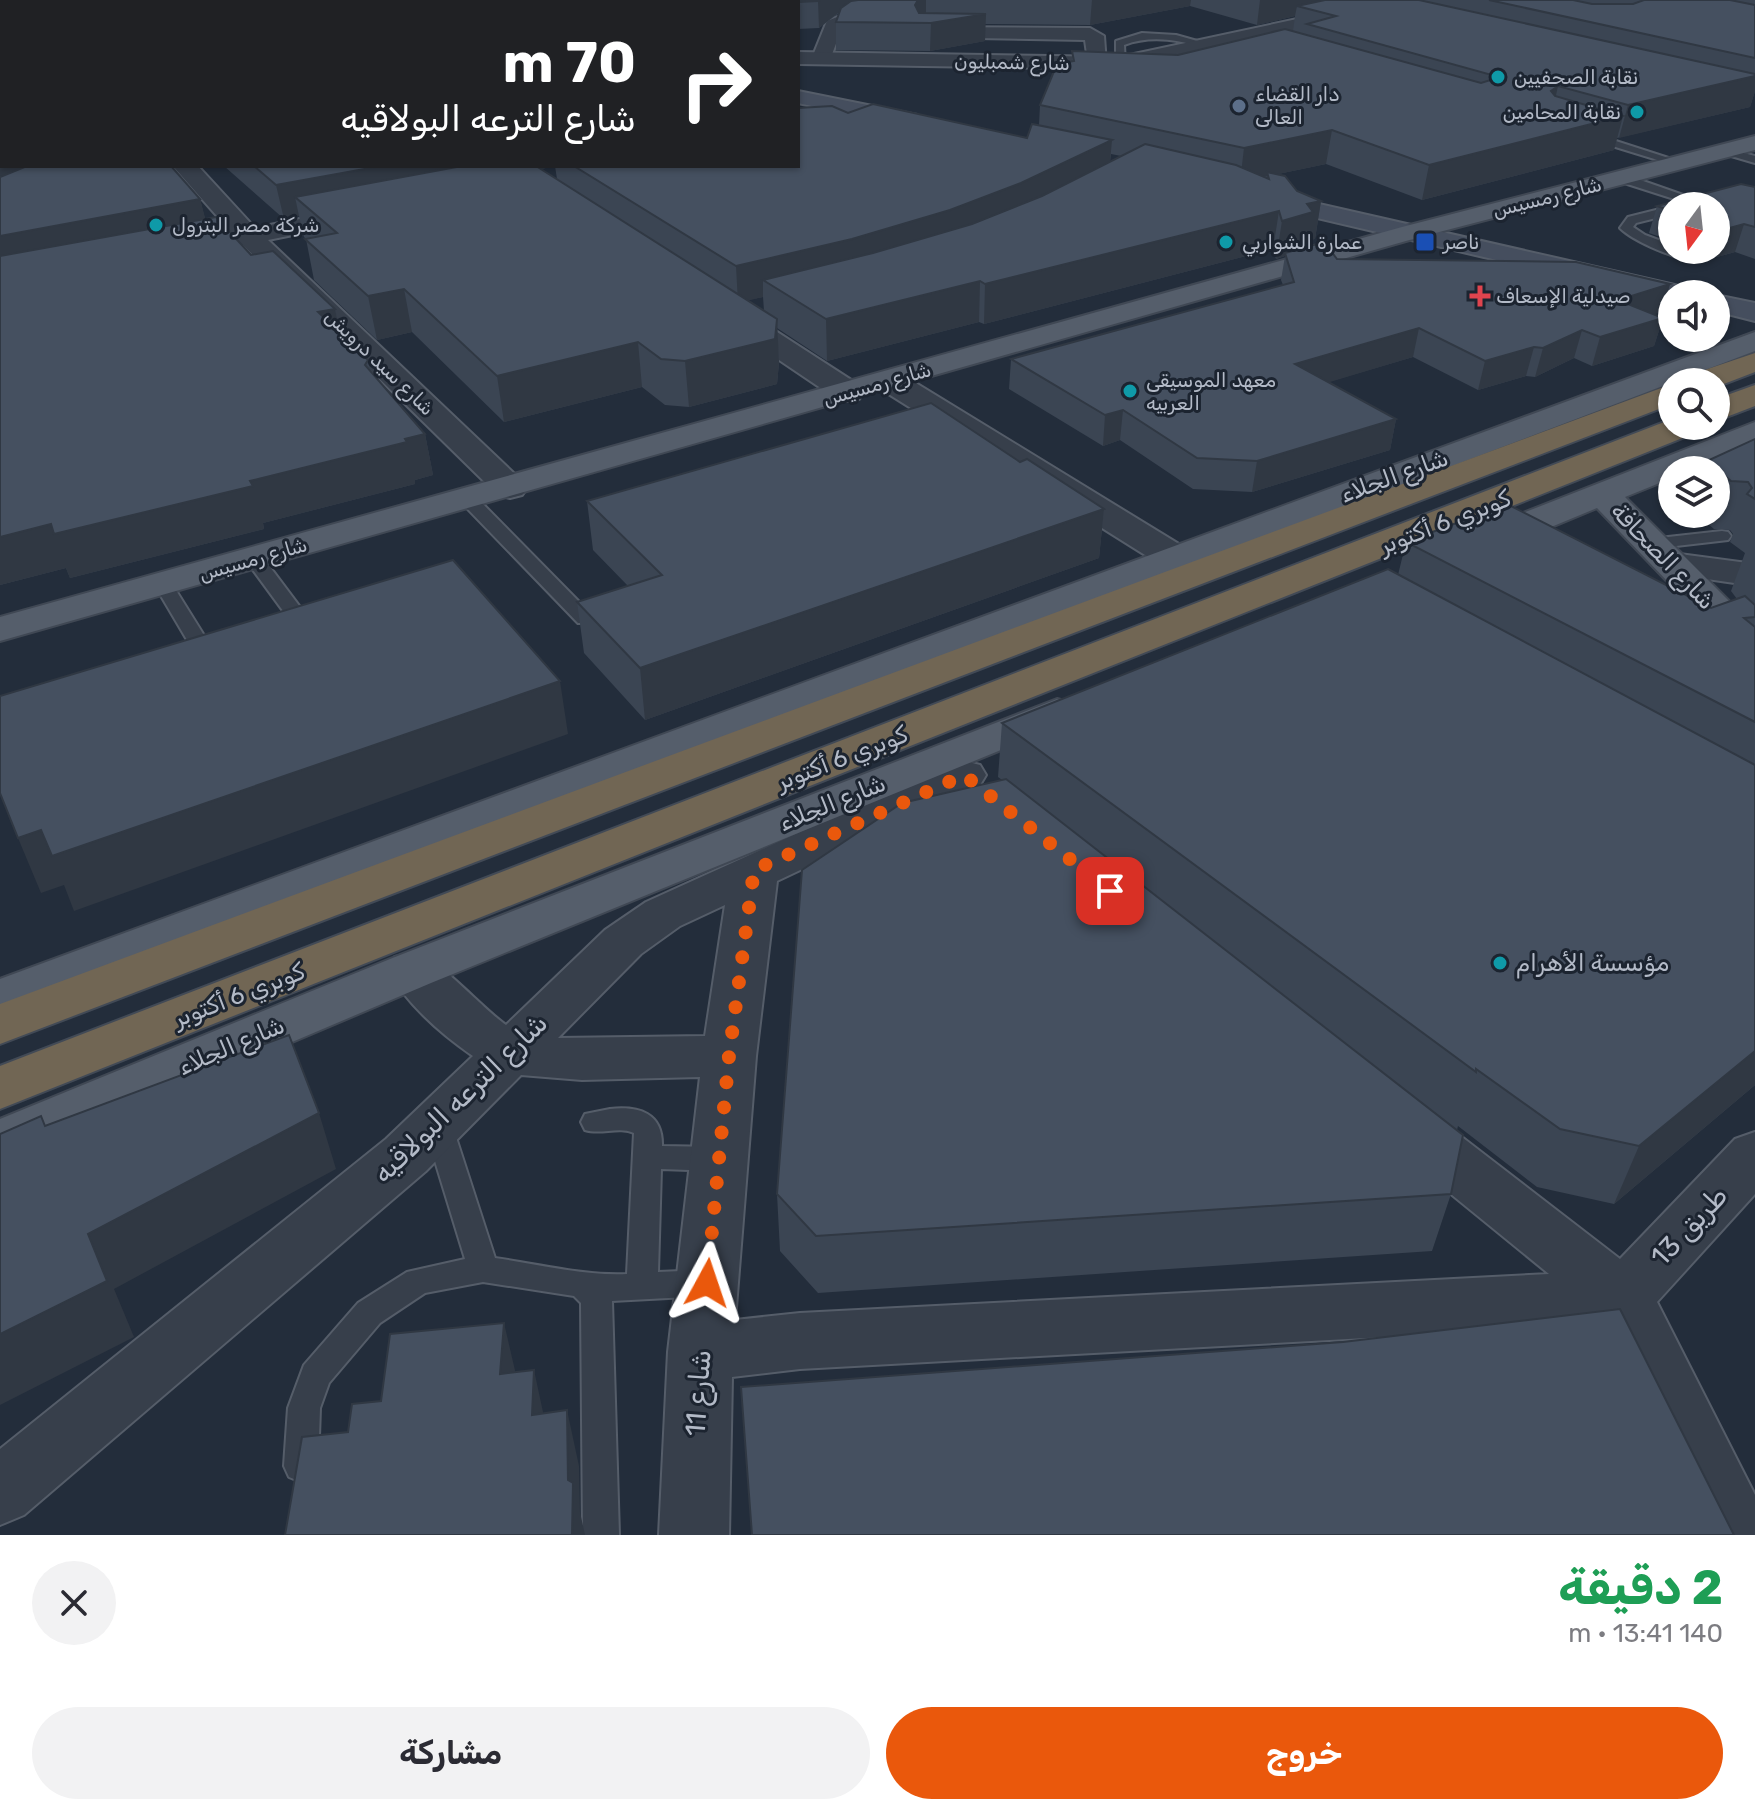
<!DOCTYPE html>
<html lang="ar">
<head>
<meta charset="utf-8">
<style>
  body { margin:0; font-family:Rubik,Vazirmatn,sans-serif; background:#f2f2f3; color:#2b2b33; direction:rtl; height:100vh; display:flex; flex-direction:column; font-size:30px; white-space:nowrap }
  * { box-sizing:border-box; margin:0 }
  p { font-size:26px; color:#7c7c81 }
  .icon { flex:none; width:44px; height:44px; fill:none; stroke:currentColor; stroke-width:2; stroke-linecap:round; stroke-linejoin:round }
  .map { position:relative; height:1535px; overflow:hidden; direction:ltr }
  .drawer { display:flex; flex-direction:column; background:#fff; flex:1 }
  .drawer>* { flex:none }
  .banner { position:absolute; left:0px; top:0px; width:800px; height:168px; box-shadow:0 2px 6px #0004; direction:rtl; background:#202124; color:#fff; overflow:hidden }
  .needle { width:52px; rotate:195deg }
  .tools { position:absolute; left:1658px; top:192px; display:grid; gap:16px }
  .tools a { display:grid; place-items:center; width:72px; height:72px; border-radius:50%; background:#fff; box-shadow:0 2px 6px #0004; font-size:40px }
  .pin { position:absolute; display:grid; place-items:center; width:68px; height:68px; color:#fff; margin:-34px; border-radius:16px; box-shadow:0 4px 12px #0006 }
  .me { position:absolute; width:88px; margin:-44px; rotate:5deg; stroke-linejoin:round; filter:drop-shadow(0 0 6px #0008) }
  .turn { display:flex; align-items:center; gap:28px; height:168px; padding:0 32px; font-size:36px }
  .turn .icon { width:104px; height:104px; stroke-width:2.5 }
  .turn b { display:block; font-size:56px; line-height:68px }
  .round { display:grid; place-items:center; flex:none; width:84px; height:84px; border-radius:42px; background:#f2f2f3 }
  .headline { display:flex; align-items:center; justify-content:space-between; height:136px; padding:0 32px }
  h1 { font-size:48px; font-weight:700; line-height:60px; color:#1e9e55 }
  .cta { display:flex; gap:16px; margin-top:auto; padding:16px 32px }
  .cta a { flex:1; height:92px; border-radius:48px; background:#ea580c; color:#fff; font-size:32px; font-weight:700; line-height:92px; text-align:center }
  .cta a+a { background:#f2f2f3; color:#2b2b33 }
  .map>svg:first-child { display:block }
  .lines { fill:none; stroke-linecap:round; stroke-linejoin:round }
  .service-casing { stroke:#555d69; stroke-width:4 }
  .minor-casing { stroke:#555d69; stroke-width:4 }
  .tertiary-casing { stroke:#555d69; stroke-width:4 }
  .secondary-casing { stroke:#555d69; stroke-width:4 }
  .primary-casing { stroke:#404854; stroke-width:4 }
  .motorway-casing { stroke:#424a56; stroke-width:4 }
  .service { fill:#373f4b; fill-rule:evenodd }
  .minor { fill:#373f4b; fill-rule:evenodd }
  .tertiary { fill:#373f4b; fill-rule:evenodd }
  .secondary { fill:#454e5e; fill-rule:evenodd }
  .primary { fill:#555e6b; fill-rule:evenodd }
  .motorway { fill:#716654; fill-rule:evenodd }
  .wall { fill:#3b4553; fill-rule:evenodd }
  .shaded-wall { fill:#303843 }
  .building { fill:#455060; stroke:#303843; stroke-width:2 }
  .route { stroke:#ea580c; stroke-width:14; stroke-dasharray:0 25.2 }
  .culture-dot { fill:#0f9aa8; stroke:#1c2430; stroke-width:3 }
  .service-dot { fill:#5c6f8a; stroke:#1c2430; stroke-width:3 }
  .transit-dot { fill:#1a4fb4; stroke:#1c2430; stroke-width:3 }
  .health-dot { fill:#e0444e; stroke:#1c2430; stroke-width:3 }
  .labels { text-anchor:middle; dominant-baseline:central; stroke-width:6; stroke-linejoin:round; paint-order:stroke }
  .far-street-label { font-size:20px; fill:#b3bac7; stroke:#1c2430 }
  .far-poi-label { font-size:20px; fill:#b3bac7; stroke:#1c2430; text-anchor:start }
  .street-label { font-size:24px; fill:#b3bac7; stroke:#1c2430 }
  .poi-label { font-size:24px; fill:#b3bac7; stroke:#1c2430; text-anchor:start }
  .near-street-label { font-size:28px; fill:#b3bac7; stroke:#1c2430 }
</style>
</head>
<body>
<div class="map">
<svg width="1755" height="1535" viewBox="0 0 1755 1535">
  <rect width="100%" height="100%" fill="#232d3b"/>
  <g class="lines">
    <!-- service casing -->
    <g class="service-casing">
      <g id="service">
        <path d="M1142 33 1176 35 1215 46 1210 49C1181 41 1154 34 1124 45L1125 63 1116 65V41Z"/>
        <polygon points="1583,133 1591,133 1684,163 1674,165 1583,137"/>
        <polygon points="1725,148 1755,156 1755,163 1721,153 1719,151"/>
        <polygon points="1618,175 1626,175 1706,203 1696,206 1618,181"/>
        <path d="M1672 206V214L1636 223 1633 227 1645 235 1672 245V250L1698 254V260C1680 262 1633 241 1620 228L1628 217Z"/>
        <polygon points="468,494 474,495 592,615 595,619 592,623 578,623 462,503 459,499 462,495"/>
        <polygon points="1722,531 1728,532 1731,536 1728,540 1650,549 1641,544 1650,539"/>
        <polygon points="254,553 261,555 306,615 303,619 289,619 245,559"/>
        <polygon points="163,578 172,584 210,645 207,649 200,651 190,645 154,584"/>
        <path d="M610 1109C639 1106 663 1113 662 1146L717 1147 727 1151 731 1159 727 1167 717 1171 661 1169 658 1272 706 1270 717 1274 721 1283 717 1292 706 1296 612 1301 619 1535H583L581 1303 574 1296 483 1282 425 1293 380 1323 329 1383 320 1408 318 1466 313 1477 301 1482 289 1477 284 1466 288 1408 304 1365 358 1303 407 1272 465 1259 424 1125 428 1117 438 1114 448 1117 452 1125 495 1258C539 1264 583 1276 627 1274L634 1133C619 1126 601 1135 585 1130L581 1122 585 1114Z"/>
      </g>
    </g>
    <!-- minor casing -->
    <g class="minor-casing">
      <g id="minor">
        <polygon points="894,8 900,9 903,13 900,17 842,28 829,62 822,64 812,58 827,21 845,14"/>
        <polygon points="926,27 1090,28 1104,36 1106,64 1096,70 1089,68 1085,40 919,37 917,33 919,29"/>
        <polygon points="173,166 198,166 255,228 359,207 368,210 372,215 368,220 268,240 522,481 527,488 522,495 510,498 498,495 243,245 179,258 170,256 166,250 170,244 231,232"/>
        <polygon points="727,303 737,306 859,385 864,392 859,399 848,401 837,399 717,318 713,312 717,306"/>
        <polygon points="890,372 901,374 1187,549 1192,557 1187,565 1174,568 1161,565 879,388 875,381 879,374"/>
        <polygon points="1672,553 1755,564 1755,586 1659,572 1653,564 1659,556"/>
        <path d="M964 761 980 765 986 775 980 785 777 881 756 1056 735 1320 800 1313 1549 1274 1392 1146 1384 1130 1392 1114 1412 1108 1432 1114 1620 1259 1735 1139 1755 1132V1194L1657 1302 1755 1495V1535H1702L1605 1325 800 1369 732 1377 729 1535H659L668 1352 700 1077 582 1080 521 1075 426 1171 24 1515 0 1525V1449L386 1139 473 1056C441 1034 407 1004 388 970L395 957C400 956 408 952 413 952 432 952 484 1010 506 1025L605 930 646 902 948 765ZM725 905 705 1036 558 1038 641 954 680 926Z"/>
      </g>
    </g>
    <!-- tertiary casing -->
    <g class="tertiary-casing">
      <polygon id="tertiary" points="1386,0 1419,0 1410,5 1210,52 1120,69 798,64 798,52 1120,57"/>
    </g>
    <!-- secondary casing -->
    <g class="secondary-casing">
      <g id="secondary">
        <polygon points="798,91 917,115 928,122 917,129 798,103"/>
        <polygon points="1262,191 1679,286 1689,288 1693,294 1672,294 1672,301 1253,203 1250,198 1253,193"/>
        <polygon points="1716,295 1755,303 1755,321 1716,311"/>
      </g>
    </g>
    <!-- primary casing -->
    <g class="primary-casing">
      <g id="primary">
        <polygon points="1755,136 1755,150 1420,237 0,641 0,617 1402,227"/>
        <polygon points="1755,332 1755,351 0,1018 0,979"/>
        <polygon points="1755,422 1755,444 1690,470 1672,470 1672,478 1625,497 1755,627 1755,662 1741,658 1597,508 1498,549 1485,552 1472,549 1467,541 1472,533"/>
        <polygon points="1057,699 1072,703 1078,712 1072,721 431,983 0,1166 0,1119 395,957"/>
      </g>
    </g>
    <!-- motorway casing -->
    <g class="motorway-casing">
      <g id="motorway">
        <polygon points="1755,353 1755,372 1716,387 1716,382 1686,382 1690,375"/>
        <polygon points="1672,384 1672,404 0,1044 0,1004"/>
        <polygon points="1755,385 1755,406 1716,421 1716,399"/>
        <polygon points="1672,419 1672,426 1700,426 1695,433 0,1109 0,1066"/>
      </g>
    </g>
    <!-- service -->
    <use href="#service" class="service"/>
    <!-- minor -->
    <use href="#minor" class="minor"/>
    <!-- tertiary -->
    <use href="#tertiary" class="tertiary"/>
    <!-- secondary -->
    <use href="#secondary" class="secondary"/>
    <!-- primary -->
    <use href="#primary" class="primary"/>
    <!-- motorway -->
    <use href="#motorway" class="motorway"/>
  </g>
  <!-- wall -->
  <g class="wall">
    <path d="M0 0H1755V91L1750 107 1617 138 1614 150 1422 200 1326 164 1278 174 1285 176 1297 191 1321 201 1315 239 1309 240 1307 247 1324 242 1337 259 1576 262 1670 284 1662 312 1653 314 1663 318 1654 346 1592 366 1574 358 1535 377 1526 376 1478 390 1413 357 1328 382 1396 419 1390 450 1252 492 1193 489 1120 440 1103 446 1009 389 1011 359 1283 285 1281 280 1285 256 1276 259 1273 249 984 324 979 322 827 361 777 328 779 363 777 384 689 407 665 405 642 387 504 422 412 332 377 340 314 280 306 239 304 237 299 216 284 219 224 166H798V108L832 106 848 113 873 104 1027 138 1032 124 1039 125 1040 105 1057 64 1072 62V51L1178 55 1285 29 1293 31 1295 16 1257 25 1190 6 1090 25 985 24V41L930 51 836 50V22L839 13 819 28 798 29V2H2V166H171L200 199 205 219 216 217 251 255 273 251 335 309 340 333 368 360 370 371 425 434 433 475 415 480V484L263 523 264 529 70 578 66 568 0 585ZM1111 154 1121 156 1110 162ZM555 166 557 179 541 169ZM763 297 764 311 747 300Z"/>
    <polygon points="1755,187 1755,259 1735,252 1717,257 1697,250 1716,250 1716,206 1672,206 1672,241 1649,233 1657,206"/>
    <polygon points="1755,439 1755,1085 1614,1204 1537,1187 1458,1126 1457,1130 1381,1071 1451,1194 1432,1251 818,1293 780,1251 777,1194 1002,780 998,777 1002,723 1398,575 1406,542 1711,608 1737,599 1731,591 1745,553 1730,542 1733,534 1730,530 1714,529 1696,514 1716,514 1716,470 1704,470 1707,461"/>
    <polygon points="1020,462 1104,509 1099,558 645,720 584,653 577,602 628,586 593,550 587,501"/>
  </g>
  <!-- shaded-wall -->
  <g class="shaded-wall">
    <polygon points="820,0 926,0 926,23 914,23 915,4 838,13 819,28 818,1"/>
    <polygon points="1092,0 1191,0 1190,6 1090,25"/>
    <polygon points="1260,0 1372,0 1297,6 1295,16 1257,25"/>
    <polygon points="986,14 985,41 930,51 931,23"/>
    <polygon points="1755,76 1755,91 1750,107 1619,138 1628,105"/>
    <polygon points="1558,86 1551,118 1551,91"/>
    <polygon points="1623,116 1614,150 1422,200 1429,165"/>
    <polygon points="1332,130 1326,164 1269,176 1267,172 1267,176 1240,182 1244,148"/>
    <polygon points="1112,140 1109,173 1019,217 763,280 763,297 738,303 736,266"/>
    <polygon points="2,156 2,166 61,166 0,195 0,157"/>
    <polygon points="381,166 510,166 295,197 299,216 284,219 276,185"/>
    <polygon points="533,166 555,166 533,171"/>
    <polygon points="200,199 209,233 0,274 0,236"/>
    <polygon points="1321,201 1315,239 1309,240 1307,250 1285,253 1285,256 1276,259 1282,221 1307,204"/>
    <polygon points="1279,211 1273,249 984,324 985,284"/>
    <polygon points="1744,224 1735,252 1717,257 1726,229"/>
    <polygon points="980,281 979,322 827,361 826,319"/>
    <polygon points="1670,284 1662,312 1610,327 1618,300"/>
    <polygon points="404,289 412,332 377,340 368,296"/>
    <polygon points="335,309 343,347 318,312"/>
    <polygon points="1663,318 1654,346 1592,366 1600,337"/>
    <polygon points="777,319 779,363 777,384 689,407 685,361"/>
    <polygon points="1419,328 1413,357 1290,394 1295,364"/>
    <polygon points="1582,330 1574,358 1535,377 1543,348"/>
    <polygon points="638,342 642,387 504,422 497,376"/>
    <polygon points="1534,347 1526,376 1478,390 1485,361"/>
    <polygon points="1123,410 1120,440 1103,446 1105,415"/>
    <polygon points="1396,419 1390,450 1252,492 1257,461"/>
    <polygon points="425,434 433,475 415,480 415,484 263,523 264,529 70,578 66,568 0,585 0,537 51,524 250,481"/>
    <polygon points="1104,509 1099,558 645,720 640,668"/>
    <polygon points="560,681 568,734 74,911 64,885 41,893 18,838 41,830"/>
    <polygon points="1755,1051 1755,1085 1614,1204 1639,1146"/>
    <polygon points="319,1113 336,1169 114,1289 134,1337 0,1405 0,1334 88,1234"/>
    <polygon points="504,1323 517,1379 500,1374"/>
    <polygon points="534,1370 546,1426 532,1415"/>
    <polygon points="567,1410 579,1466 580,1512 585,1535 572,1535 568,1480"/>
  </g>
  <!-- building -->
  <g class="building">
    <polygon points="0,0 820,0 818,1 798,2 2,2 2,156 0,157"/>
    <polygon points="858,0 918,0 915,5 919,13 986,14 931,23 836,22 841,8 851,1"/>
    <polygon points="1325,0 1419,0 1755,74 1755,76 1628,105 1558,86 1551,91 1555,96 1623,116 1429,165 1332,130 1244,148 1040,105 1057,64 1074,61 1072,51 1178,55 1285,29 1481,83 1494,79 1492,75 1307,24 1336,16 1297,6"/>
    <polygon points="1489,0 1573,0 1592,4 1633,4 1644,0 1730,0 1755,5 1755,58"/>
    <polygon points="873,104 1027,138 1032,124 1112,140 1021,183 950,210 852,239 736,266 574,166 798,166 798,108 832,106 848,113"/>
    <polygon points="1145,144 1236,165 1269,179 1267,172 1285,176 1297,191 1321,201 1307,204 1313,212 1282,221 1279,211 985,284 980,281 826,319 763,280 873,253 972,224 1042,196"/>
    <polygon points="27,166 171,166 200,199 0,236 0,177"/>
    <polygon points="254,166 381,166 276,185"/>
    <polygon points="462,166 536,166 777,319 775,339 685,361 661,359 638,342 497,376 404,289 368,296 305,239 337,233 295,197"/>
    <polygon points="1741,184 1755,187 1755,227 1744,224 1726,229 1716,226 1716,206 1672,206 1672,211 1657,206"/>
    <polygon points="216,217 251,255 273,251 335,309 318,312 368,360 365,365 425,434 405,439 407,442 250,481 253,486 54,534 51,524 0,537 0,256"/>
    <polygon points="1324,242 1337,259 1576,262 1670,284 1618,300 1663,318 1600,337 1582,330 1543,348 1534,347 1485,361 1419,328 1295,364 1396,419 1257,461 1197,458 1123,410 1105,415 1011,359 1294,282 1285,253"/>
    <polygon points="931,403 1020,462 1027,459 1104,509 640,668 577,602 662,575 587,501"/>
    <polygon points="1755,439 1755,499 1747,494 1752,488 1748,482 1731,481 1707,461"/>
    <polygon points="1507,504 1711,608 1745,596 1755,605 1755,617 1744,618 1755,627 1755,722 1406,542"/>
    <polygon points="453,560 560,681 52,856 41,830 18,838 0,793 0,696"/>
    <polygon points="1388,569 1755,765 1755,1051 1639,1146 1560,1129 1476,1069 1476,1072 1002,723"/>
    <polygon points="1006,779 1463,1135 1451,1194 816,1236 777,1194 802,870 902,803"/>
    <polygon points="289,1035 319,1113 88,1234 107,1281 0,1334 0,1134 41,1116 45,1126"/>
    <polygon points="1620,1309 1734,1535 752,1535 741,1387 1343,1342"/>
    <polygon points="504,1323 500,1374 534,1370 532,1415 567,1410 568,1480 573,1483 572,1535 285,1535 302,1437 348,1432 352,1404 381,1401 390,1334"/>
  </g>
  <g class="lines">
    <!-- route -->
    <polyline class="route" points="707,1283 729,1056 754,870 964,775 1110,891"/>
  </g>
  <!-- markers -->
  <g class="culture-dot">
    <circle cx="1498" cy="77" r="8"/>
    <circle cx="1637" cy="112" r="8"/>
    <circle cx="156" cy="225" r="8"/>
    <circle cx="1226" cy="242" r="8"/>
    <circle cx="1130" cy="391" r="8"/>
    <circle cx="1500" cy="963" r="8"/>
  </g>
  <circle class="service-dot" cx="1239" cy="106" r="8"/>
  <rect class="transit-dot" x="1415" y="232" width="20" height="20" rx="4"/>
  <path class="health-dot" d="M1476 284h8v8h8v8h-8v8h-8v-8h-8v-8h8z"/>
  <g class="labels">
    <!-- far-street labels -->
    <g class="far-street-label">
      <text transform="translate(1012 62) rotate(1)">شارع شمبليون</text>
      <text transform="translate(1547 197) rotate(-14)">شارع رمسيس</text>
      <text transform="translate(380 362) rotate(44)">شارع سيد درويش</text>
      <text transform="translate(877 384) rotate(-16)">شارع رمسيس</text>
      <text transform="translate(253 559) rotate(-16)">شارع رمسيس</text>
    </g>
    <!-- far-poi labels -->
    <g class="far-poi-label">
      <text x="1514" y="77">نقابة الصحفيين</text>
      <text x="1255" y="94">دار القضاء<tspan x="1255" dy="23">العالى</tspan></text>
      <text x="1621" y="112" text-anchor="end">نقابة المحامين</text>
      <text x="172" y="225">شركة مصر البترول</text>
      <text x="1242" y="242">عمارة الشواربي</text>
      <text x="1443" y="242">ناصر</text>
      <text x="1496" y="296">صيدلية الإسعاف</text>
      <text x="1146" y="380">معهد الموسيقى<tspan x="1146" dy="23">العربيه</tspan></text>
    </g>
    <!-- street labels -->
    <g class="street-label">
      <text transform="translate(1394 476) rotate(-20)">شارع الجلاء</text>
      <text transform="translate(1445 522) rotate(-21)">كوبري 6 أكتوبر</text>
      <text transform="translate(1663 556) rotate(46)">شارع الصحافة</text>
      <text transform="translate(842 758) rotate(-21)">كوبري 6 أكتوبر</text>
      <text transform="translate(832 803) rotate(-22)">شارع الجلاء</text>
      <text transform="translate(239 995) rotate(-21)">كوبري 6 أكتوبر</text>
      <text transform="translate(231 1046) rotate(-23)">شارع الجلاء</text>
    </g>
    <!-- poi labels -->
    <g class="poi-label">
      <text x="1516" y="963">مؤسسة الأهرام</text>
    </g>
    <!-- near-street labels -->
    <g class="near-street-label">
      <text transform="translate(460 1098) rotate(-44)">شارع الترعه البولاقيه</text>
      <text transform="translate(1689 1226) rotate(-47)">طريق 13</text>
      <text transform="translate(698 1393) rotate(-86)">شارع 11</text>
    </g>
  </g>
</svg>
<div class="tools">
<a><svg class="needle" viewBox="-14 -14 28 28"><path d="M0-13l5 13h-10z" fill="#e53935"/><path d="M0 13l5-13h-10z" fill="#7c7c81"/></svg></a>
<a><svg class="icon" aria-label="sound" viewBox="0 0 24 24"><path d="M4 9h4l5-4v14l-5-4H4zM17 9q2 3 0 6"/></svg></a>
<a><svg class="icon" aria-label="search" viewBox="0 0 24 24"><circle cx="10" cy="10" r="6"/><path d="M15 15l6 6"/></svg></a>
<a><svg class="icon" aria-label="layers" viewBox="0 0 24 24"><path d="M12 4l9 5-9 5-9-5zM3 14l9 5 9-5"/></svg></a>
</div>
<div class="pin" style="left:1110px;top:891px;background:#d93025"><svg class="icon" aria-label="arrive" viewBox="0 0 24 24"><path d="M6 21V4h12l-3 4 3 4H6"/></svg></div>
<svg class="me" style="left:707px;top:1283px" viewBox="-20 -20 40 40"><path d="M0-17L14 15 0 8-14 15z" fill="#ea580c" stroke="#fff" stroke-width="4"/></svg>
<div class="banner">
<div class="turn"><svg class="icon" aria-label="right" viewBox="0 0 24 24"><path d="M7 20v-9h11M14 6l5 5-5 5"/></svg><div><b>70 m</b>شارع الترعه البولاقيه</div></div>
</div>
</div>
<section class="drawer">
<div class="headline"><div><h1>2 دقيقة</h1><p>140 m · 13:41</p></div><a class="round"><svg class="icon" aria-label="close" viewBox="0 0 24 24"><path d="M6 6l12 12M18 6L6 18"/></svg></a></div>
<div class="cta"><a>خروج</a><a>مشاركة</a></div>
</section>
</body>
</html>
